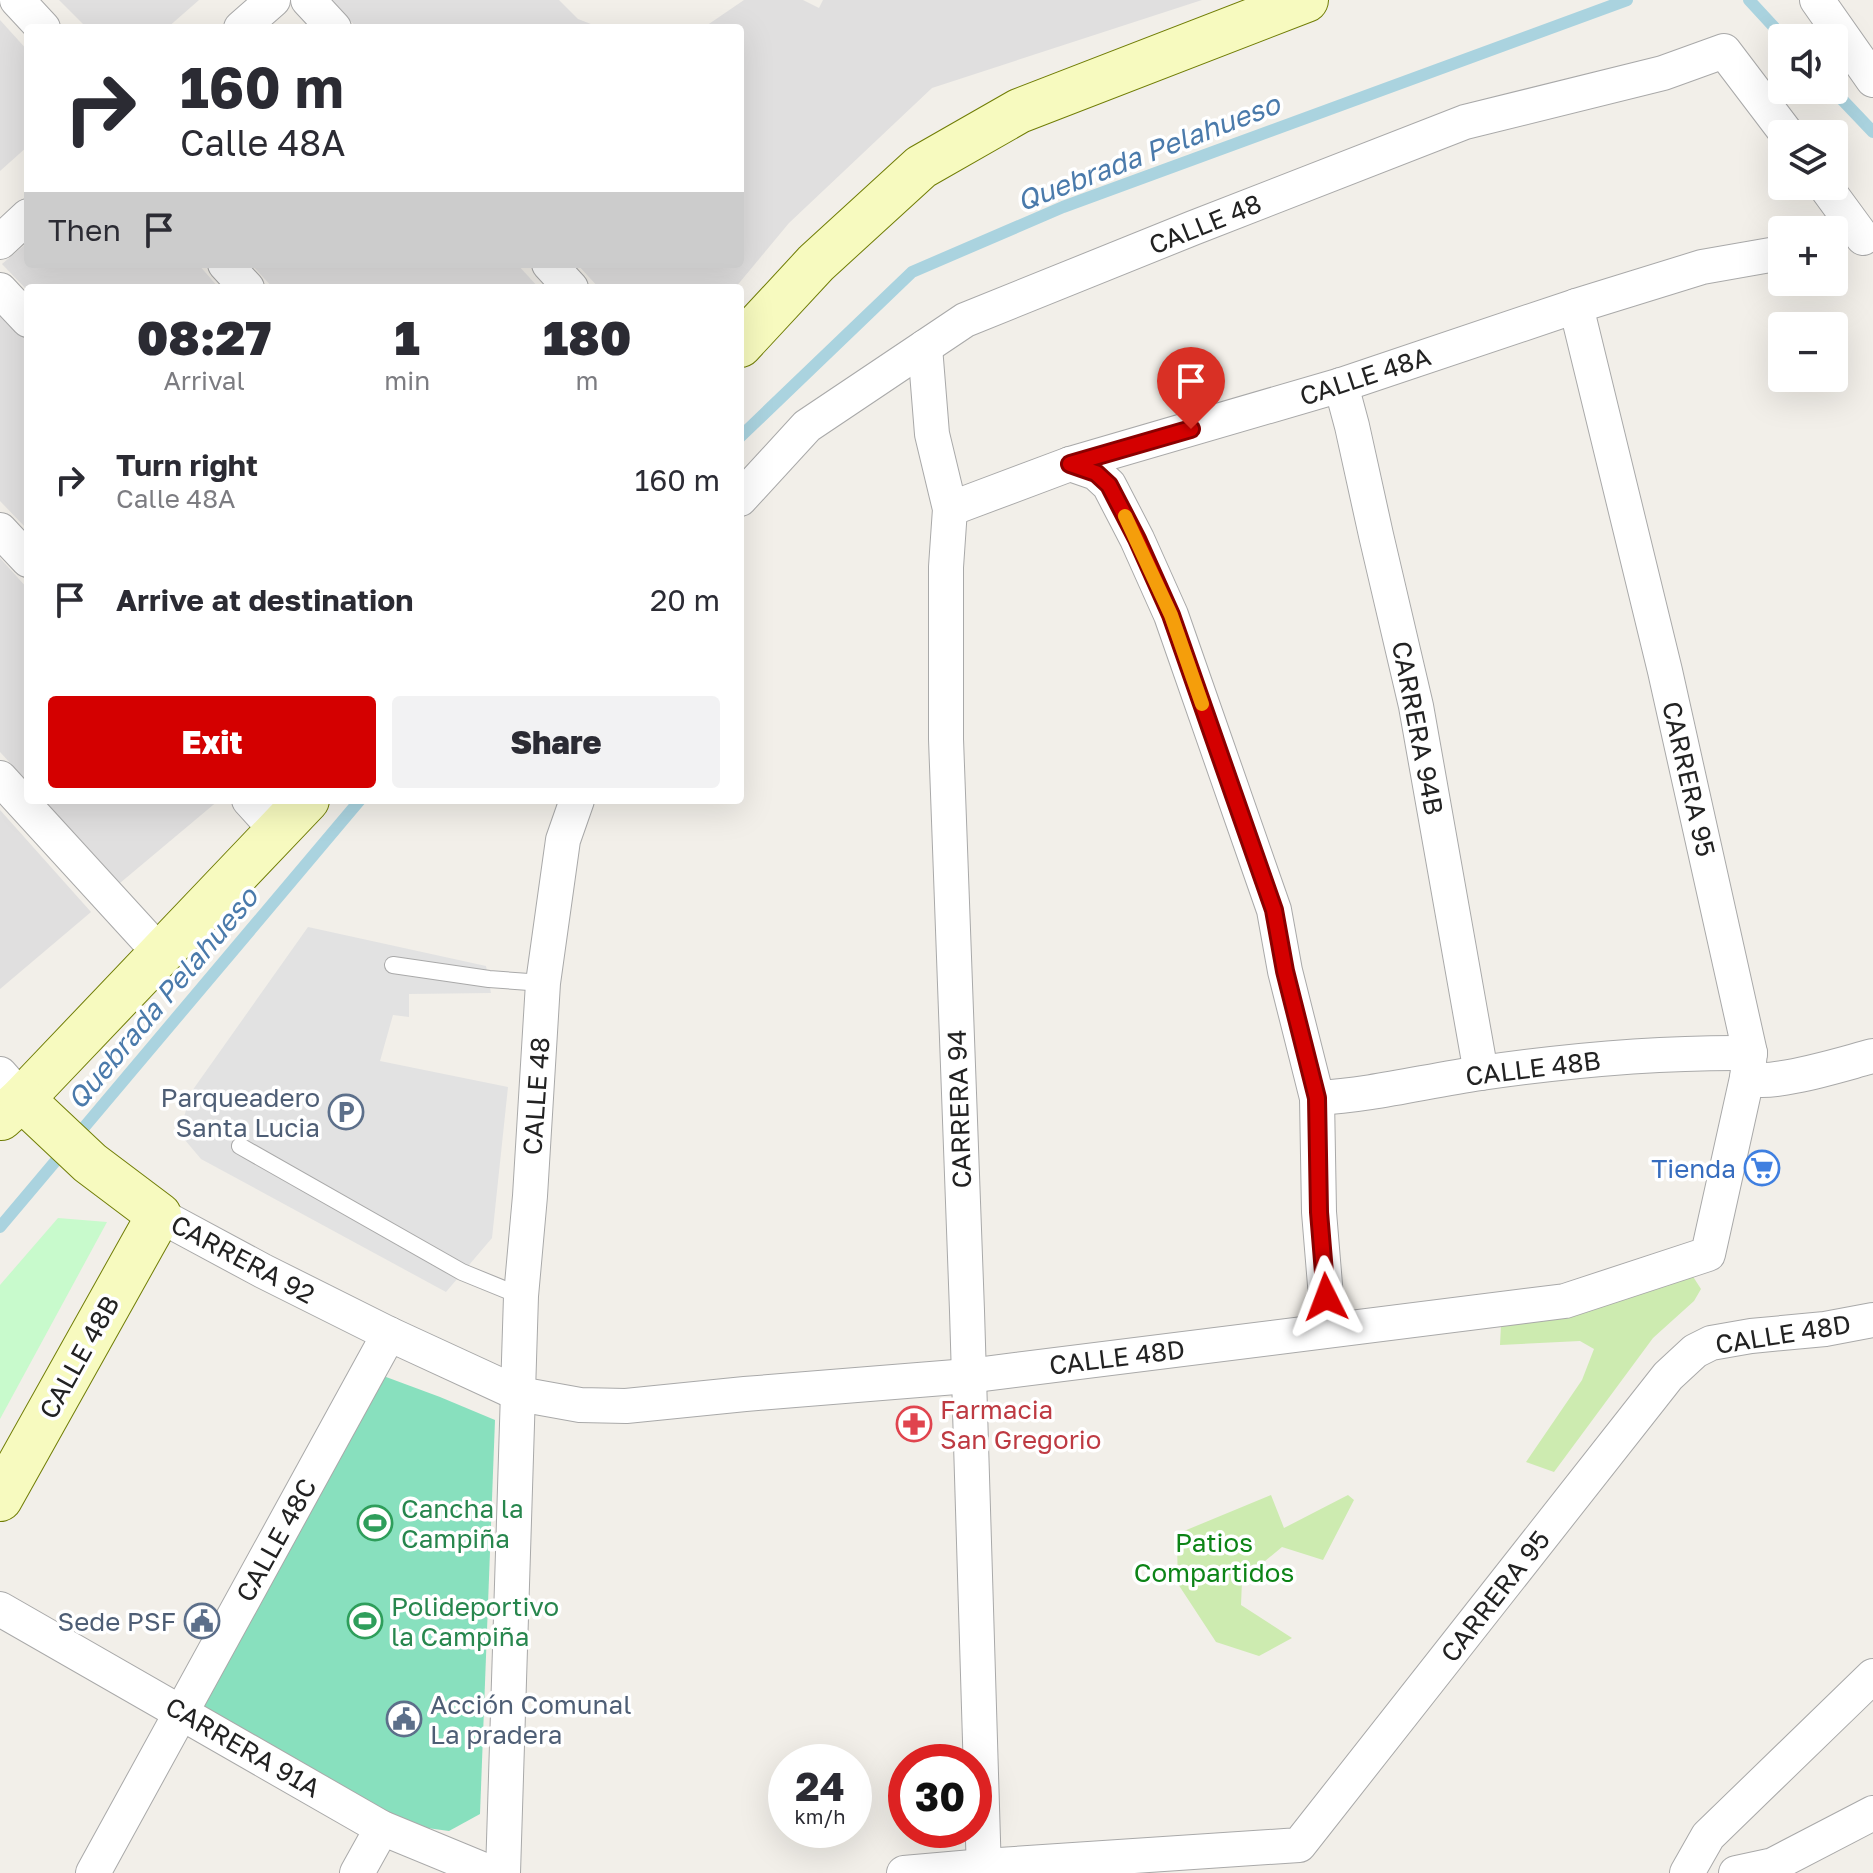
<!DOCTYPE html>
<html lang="en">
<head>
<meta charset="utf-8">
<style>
  body { margin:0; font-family:"Golos Text",sans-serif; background:#f2f2f3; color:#2b2b33; height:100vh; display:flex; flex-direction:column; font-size:30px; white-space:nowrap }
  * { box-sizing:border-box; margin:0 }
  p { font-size:26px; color:#7c7c81 }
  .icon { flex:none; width:44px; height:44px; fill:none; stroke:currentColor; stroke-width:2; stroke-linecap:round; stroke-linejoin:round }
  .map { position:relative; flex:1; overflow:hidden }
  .side { position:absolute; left:24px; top:284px; width:720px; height:520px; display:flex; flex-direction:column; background:#fff; border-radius:8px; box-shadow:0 8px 32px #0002 }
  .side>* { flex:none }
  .banner { position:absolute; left:24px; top:24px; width:720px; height:244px; border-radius:8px; box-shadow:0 8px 32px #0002; background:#fff; color:#2b2b33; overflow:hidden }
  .controls { position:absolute; left:1768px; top:24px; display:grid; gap:16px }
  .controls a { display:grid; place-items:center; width:80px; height:80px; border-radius:8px; background:#fff; box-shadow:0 8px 32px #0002; font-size:40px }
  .speed { position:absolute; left:768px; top:1744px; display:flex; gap:16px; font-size:40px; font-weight:700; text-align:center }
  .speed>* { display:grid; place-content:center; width:104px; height:104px; border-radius:50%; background:#fff; box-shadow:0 8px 32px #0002; line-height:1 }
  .speed small { font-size:20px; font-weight:400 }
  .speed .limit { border:12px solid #d22; background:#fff; color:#111 }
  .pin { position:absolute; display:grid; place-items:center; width:68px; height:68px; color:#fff; margin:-82px -34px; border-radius:50% 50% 50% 0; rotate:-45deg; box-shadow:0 0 8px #0007 }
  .pin .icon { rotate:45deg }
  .me { position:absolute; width:88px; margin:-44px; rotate:357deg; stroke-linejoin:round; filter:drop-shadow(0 0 6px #0008) }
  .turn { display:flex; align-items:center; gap:28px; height:168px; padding:0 24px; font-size:36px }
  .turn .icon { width:104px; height:104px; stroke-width:2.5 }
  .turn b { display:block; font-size:56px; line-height:68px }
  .then { display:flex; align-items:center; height:76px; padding:0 24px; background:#0003; gap:16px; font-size:30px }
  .eta { display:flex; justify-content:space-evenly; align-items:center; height:136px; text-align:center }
  .eta b { font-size:48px; font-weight:800; line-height:56px }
  .button { display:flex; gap:16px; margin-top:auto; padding:16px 24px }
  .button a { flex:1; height:92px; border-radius:8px; background:#d40000; color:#fff; font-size:32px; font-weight:800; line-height:92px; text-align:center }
  .button a+a { background:#f2f2f3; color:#2b2b33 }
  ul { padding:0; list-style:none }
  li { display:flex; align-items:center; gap:24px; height:120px; padding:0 24px }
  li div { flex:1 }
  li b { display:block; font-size:30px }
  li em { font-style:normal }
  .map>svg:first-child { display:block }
  .residential { fill:#e0dfdf }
  .grass { fill:#cdebb0 }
  .park { fill:#c8facc }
  .pitch { fill:#88e0be }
  .parking { fill:#e2e2e2 }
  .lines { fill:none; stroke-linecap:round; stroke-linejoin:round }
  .stream { stroke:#aad3df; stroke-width:12 }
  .lane-casing { stroke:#a9a9a9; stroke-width:18 }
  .street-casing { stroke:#a9a9a9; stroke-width:36 }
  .secondary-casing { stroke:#707d05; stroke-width:46 }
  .lane { stroke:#fff; stroke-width:16 }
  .street { stroke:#fff; stroke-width:34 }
  .secondary { stroke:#f7fabf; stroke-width:44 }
  .route-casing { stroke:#8a0000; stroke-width:20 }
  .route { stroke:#d40000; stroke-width:14 }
  .slow { stroke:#f59e0b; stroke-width:14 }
  .labels { text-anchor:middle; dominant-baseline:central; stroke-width:7; stroke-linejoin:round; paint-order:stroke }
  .street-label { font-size:26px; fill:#222; stroke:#fff }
  .service-label { font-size:26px; fill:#4e5e75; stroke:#fff; text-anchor:end }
  .shop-label { font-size:26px; fill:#366cbe; stroke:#fff; text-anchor:end }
  .health-label { font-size:26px; fill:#be3a42; stroke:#fff; text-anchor:start }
  .leisure-label { font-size:26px; fill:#27864d; stroke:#fff; text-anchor:start }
  .park-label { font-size:26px; fill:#0c8416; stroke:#fff }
  .water-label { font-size:28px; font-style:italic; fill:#4a7aab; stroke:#fff }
</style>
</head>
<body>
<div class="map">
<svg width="1873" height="1873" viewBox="0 0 1873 1873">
  <rect width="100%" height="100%" fill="#f2efe9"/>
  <!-- residential -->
  <g class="residential">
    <polygon points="59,0 199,0 167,28 87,28"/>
    <polygon points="331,0 559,0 578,19 601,28 357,28"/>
    <polygon points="744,0 803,0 819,8 823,0 1202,0 932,88 789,223 735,288 599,288 577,264 740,264 740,28 703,28"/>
    <polygon points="0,20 28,51 28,146 0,171"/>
    <polygon points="28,242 28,264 198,264 219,288 28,288 28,291 2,264"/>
    <polygon points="251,264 517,264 539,288 273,288"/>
    <polygon points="0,311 28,341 28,530 0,501"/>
    <polygon points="0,558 28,589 28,782 0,752"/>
    <polygon points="44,800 219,800 120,883"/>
    <polygon points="0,810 91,912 0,989"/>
  </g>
  <!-- grass -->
  <g class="grass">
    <polygon points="1692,1275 1701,1289 1694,1301 1653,1338 1554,1472 1526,1462 1582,1380 1594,1349 1580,1341 1500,1345 1501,1325"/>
    <polygon points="1271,1495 1284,1528 1348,1495 1354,1500 1323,1560 1282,1547 1242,1580 1241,1605 1292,1638 1259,1656 1216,1642 1178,1584 1177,1545 1184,1531"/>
  </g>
  <!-- park -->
  <polygon class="park" points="58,1218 107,1222 0,1419 0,1285"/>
  <!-- pitch -->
  <polygon class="pitch" points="378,1374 440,1397 495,1420 480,1814 449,1831 398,1824 204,1706"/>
  <!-- parking -->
  <polygon class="parking" points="308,927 486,966 491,993 409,994 409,1017 393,1015 380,1061 508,1087 492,1238 446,1292 201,1159 179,1133 192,1091"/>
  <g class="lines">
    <!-- stream -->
    <g class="stream">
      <polyline points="1749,0 1784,38"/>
      <polyline points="1833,90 1873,132"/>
      <polyline points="740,437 912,272 1063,207 1627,0"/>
      <polyline points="0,1227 360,800"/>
    </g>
    <!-- lane casing -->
    <g class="lane-casing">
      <g id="lane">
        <polyline points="393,965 489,979 543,983"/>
        <polyline points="240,1146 462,1272 521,1296"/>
      </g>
    </g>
    <!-- street casing -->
    <g class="street-casing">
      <g id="street">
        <polyline points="17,0 43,28"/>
        <polyline points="308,0 334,28"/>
        <polyline points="1817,0 1873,80"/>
        <polyline points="241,28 273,0"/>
        <polyline points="1825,186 1863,238"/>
        <polyline points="0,242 28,216"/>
        <polyline points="225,264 247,288"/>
        <polyline points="549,264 571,288"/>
        <polyline points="0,290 28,320"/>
        <polyline points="925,347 932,434 950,509 946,567 946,739 967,1311 984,1873"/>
        <polyline points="1341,385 1352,426 1376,535 1416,706 1481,1073"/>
        <polyline points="1070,464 1096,473 1109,485 1137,539 1171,615 1274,910 1285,971 1317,1098 1319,1212 1326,1297 1322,1331"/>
        <polyline points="740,499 807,426 965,320 1193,228 1465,122 1663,73 1724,51 1787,134"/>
        <polyline points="950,509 1070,464 1341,385 1576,306 1702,267 1782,253"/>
        <polyline points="0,530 28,560"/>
        <polyline points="0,778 160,953"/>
        <polyline points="249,800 277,831"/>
        <polyline points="0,1074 22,1099"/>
        <path d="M1747 1078C1772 1087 1845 1063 1873 1056"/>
        <path d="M1317 1098C1372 1095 1426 1081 1481 1073 1570 1060 1660 1052 1750 1053"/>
        <polyline points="159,1215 263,1271 389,1334 519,1394 580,1405 626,1406 745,1394 968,1376 1565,1301 1708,1254 1747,1078 1750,1053 1665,671 1576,306"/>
        <polyline points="0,1609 382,1828 491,1873"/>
        <polyline points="93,1873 389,1334"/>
        <polyline points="357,1873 382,1828"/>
        <polyline points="503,1873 521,1296 530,1196 543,983 563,840 577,800"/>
        <polyline points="904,1873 984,1866 1299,1845 1668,1376 1695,1351 1711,1343 1751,1336 1825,1329 1873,1320"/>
        <polyline points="1687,1873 1708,1836 1873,1676"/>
        <polyline points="1736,1873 1773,1865 1873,1813"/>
      </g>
    </g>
    <!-- secondary casing -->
    <g class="secondary-casing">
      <g id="secondary">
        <polyline points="740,345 816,263 921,167 1019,111 1306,0"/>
        <polyline points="1,1118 22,1099 307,800"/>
        <polyline points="0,1499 159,1215 90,1163 22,1099"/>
      </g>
    </g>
    <!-- lane -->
    <use href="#lane" class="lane"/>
    <!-- street -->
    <use href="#street" class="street"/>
    <!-- secondary -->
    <use href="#secondary" class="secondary"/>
  </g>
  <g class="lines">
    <!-- route casing -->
    <g class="route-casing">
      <polyline id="route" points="1191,429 1070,464 1096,473 1109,485 1137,539 1171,615 1274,910 1285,971 1317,1098 1319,1212 1326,1297"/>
    </g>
    <!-- route -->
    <use href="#route" class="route"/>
    <!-- slow -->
    <polyline class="slow" points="1125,516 1171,615 1202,704"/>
  </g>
  <!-- icons -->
  <defs>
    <g id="parking-ring" transform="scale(1.8)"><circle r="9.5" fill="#fff" stroke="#5c6f8a" stroke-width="1.5"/><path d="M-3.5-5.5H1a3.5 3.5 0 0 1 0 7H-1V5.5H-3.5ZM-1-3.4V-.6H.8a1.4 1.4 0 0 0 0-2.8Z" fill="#5c6f8a"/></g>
    <g id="supermarket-ring" transform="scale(1.8)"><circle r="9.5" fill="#fff" stroke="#3f7fe0" stroke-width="1.5"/><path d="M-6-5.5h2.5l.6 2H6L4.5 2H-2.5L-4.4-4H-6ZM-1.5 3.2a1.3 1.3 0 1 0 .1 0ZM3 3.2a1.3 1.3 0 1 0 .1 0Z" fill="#3f7fe0"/></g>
    <g id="pharmacy-ring" transform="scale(1.8)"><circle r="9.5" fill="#fff" stroke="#e0444e" stroke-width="1.5"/><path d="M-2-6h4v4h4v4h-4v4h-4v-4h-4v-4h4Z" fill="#e0444e"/></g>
    <g id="stadium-ring" transform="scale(1.8)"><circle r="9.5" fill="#fff" stroke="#2e9e5b" stroke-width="1.5"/><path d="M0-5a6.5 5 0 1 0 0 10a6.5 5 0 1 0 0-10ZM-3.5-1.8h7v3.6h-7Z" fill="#2e9e5b"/></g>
    <g id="civic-ring" transform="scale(1.8)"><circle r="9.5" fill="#fff" stroke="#5c6f8a" stroke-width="1.5"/><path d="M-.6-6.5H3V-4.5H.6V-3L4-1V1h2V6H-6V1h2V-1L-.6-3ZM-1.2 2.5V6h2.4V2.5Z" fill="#5c6f8a"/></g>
  </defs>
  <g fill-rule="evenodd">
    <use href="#parking-ring" x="346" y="1112"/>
    <use href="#supermarket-ring" x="1762" y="1168"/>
    <use href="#pharmacy-ring" x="914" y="1424"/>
    <use href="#stadium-ring" x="375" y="1523"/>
    <use href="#civic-ring" x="202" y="1621"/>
    <use href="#stadium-ring" x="365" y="1621"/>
    <use href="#civic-ring" x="404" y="1719"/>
  </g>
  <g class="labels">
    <!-- street labels -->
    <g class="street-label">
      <text transform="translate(1205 224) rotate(-22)">CALLE 48</text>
      <text transform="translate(1365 376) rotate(-18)">CALLE 48A</text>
      <text transform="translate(1418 728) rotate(79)">CARRERA 94B</text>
      <text transform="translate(1689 779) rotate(77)">CARRERA 95</text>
      <text transform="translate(1533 1068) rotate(-7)">CALLE 48B</text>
      <text transform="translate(536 1096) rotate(-86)">CALLE 48</text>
      <text transform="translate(959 1109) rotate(-92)">CARRERA 94</text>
      <text transform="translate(243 1259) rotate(28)">CARRERA 92</text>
      <text transform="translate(1783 1334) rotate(-9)">CALLE 48D</text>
      <text transform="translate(79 1357) rotate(-61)">CALLE 48B</text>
      <text transform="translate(1117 1357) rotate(-7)">CALLE 48D</text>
      <text transform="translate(276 1540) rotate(-61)">CALLE 48C</text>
      <text transform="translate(1495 1596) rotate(-52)">CARRERA 95</text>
      <text transform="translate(243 1747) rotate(30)">CARRERA 91A</text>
    </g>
    <!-- service labels -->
    <g class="service-label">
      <text x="320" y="1097">Parqueadero<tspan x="320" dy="30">Santa Lucia</tspan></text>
      <text x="176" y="1621">Sede PSF</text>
      <text x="430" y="1704" text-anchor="start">Acción Comunal<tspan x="430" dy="30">La pradera</tspan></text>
    </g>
    <!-- shop labels -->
    <g class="shop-label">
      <text x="1736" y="1168">Tienda</text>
    </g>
    <!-- health labels -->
    <g class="health-label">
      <text x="940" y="1409">Farmacia<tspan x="940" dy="30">San Gregorio</tspan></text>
    </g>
    <!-- leisure labels -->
    <g class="leisure-label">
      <text x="401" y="1508">Cancha la<tspan x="401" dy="30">Campiña</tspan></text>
      <text x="391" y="1606">Polideportivo<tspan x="391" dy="30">la Campiña</tspan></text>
    </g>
    <!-- park labels -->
    <g class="park-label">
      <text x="1214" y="1542">Patios<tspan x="1214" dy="30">Compartidos</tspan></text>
    </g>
    <!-- water labels -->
    <g class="water-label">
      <text transform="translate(1148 152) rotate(-21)">Quebrada Pelahueso</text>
      <text transform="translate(162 998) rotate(-50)">Quebrada Pelahueso</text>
    </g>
  </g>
</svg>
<div class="controls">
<a><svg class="icon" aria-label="sound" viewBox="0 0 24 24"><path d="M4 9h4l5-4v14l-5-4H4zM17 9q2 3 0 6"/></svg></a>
<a><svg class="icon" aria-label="layers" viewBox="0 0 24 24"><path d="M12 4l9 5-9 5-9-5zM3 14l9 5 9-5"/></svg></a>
<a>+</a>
<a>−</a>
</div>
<div class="speed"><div>24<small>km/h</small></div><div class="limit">30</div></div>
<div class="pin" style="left:1191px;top:429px;background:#d93025"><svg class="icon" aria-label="arrive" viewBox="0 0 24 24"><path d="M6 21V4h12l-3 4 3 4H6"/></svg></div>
<svg class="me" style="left:1326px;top:1297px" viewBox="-20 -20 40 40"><path d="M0-17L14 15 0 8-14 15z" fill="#d40000" stroke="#fff" stroke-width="4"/></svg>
<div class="banner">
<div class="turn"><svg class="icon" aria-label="right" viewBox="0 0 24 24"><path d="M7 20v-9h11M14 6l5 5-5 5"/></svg><div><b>160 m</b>Calle 48A</div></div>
<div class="then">Then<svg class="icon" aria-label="arrive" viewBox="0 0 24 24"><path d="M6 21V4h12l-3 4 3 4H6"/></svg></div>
</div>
<section class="side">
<div class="eta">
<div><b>08:27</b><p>Arrival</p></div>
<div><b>1</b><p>min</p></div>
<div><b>180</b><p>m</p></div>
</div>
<ul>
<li><svg class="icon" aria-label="right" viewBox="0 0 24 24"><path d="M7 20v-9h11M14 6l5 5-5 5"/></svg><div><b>Turn right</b><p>Calle 48A</p></div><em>160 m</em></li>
<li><svg class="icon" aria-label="arrive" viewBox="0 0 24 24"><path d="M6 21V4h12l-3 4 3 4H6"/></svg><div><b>Arrive at destination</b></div><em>20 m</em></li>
</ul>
<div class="button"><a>Exit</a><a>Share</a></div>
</section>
</div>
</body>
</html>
